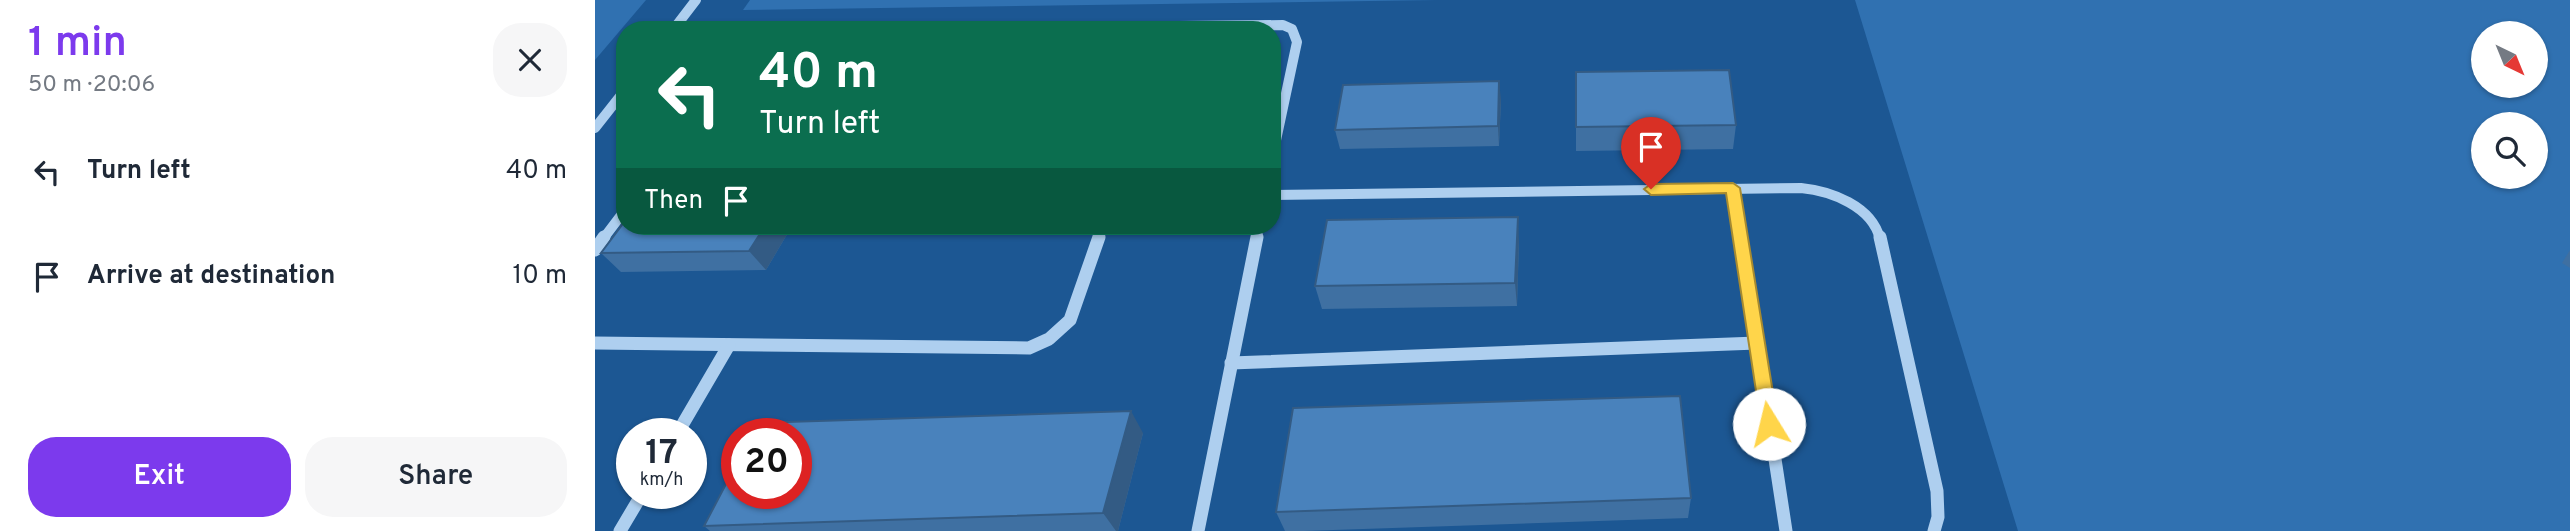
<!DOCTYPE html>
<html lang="en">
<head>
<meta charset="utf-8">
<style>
  body { margin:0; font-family:Overpass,sans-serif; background:#f6f6f7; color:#1f2937; height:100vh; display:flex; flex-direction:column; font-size:26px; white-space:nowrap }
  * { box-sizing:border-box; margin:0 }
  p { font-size:23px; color:#747a83 }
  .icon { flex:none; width:38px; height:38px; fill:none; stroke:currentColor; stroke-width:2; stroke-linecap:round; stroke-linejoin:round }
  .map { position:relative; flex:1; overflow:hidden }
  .side { display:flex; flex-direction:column; background:#fff; width:595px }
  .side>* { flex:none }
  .hud { position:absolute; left:21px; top:21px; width:665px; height:214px; border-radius:28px; box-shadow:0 2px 5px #0004; background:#0b6e4f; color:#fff; overflow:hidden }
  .needle { width:46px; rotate:137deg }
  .controls { position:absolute; left:1876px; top:21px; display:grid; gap:14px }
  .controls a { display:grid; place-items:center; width:77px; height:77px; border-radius:50%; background:#fff; box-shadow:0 2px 5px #0004; font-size:35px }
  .speed { position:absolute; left:21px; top:418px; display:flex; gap:14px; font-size:35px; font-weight:700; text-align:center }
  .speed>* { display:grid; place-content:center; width:91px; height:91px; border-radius:50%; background:#fff; box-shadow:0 2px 5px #0004; line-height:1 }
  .speed small { font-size:18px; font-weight:400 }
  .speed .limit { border:10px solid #d22; background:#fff; color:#111 }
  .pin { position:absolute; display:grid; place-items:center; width:60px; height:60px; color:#fff; margin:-72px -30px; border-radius:50% 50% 50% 0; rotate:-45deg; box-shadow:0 0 7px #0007 }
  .pin .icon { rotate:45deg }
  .me { position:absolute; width:77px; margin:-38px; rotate:351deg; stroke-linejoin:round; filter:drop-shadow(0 0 5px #0008) }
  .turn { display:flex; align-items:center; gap:24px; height:147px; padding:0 28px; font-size:32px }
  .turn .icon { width:91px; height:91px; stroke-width:2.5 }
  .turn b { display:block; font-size:49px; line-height:60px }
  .then { display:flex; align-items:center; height:66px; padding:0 28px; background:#0003; gap:14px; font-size:26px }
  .round { display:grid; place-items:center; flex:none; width:74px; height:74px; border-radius:28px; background:#f6f6f7 }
  .overview { display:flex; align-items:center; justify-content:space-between; height:119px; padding:0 28px }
  h1 { font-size:42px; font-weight:600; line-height:52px; color:#7c3aed }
  .cta { display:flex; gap:14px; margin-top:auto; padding:14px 28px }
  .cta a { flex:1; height:80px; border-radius:28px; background:#7c3aed; color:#fff; font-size:28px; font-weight:600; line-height:80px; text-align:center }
  .cta a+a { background:#f6f6f7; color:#1f2937 }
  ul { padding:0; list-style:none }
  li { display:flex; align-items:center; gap:21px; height:105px; padding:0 28px }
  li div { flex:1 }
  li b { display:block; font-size:26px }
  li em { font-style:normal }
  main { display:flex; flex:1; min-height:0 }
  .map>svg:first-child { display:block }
  .green { fill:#3071b1; fill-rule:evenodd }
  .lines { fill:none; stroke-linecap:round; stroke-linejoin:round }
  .minor-far1 { stroke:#aecfef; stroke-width:10 }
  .minor { stroke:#aecfef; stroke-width:13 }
  .wall { fill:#3f70a2 }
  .shaded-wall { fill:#335b84 }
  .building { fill:#4982bc; stroke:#335b84; stroke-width:2 }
  .route { fill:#ffd54a; stroke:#a68a30; stroke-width:2 }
</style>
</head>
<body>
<main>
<section class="side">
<div class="overview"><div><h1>1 min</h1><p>50 m · 20:06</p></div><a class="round"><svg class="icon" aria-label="close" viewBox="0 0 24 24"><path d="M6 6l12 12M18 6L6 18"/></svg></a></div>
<ul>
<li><svg class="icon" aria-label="left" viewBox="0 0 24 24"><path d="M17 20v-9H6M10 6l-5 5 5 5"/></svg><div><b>Turn left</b></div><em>40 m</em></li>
<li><svg class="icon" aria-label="arrive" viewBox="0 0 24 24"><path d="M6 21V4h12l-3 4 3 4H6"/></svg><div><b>Arrive at destination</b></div><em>10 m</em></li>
</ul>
<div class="cta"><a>Exit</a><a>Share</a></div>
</section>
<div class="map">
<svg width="1975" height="531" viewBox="0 0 1975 531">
  <rect width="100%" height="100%" fill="#1c5793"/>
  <!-- green -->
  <g class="green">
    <polygon points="0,0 51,0 0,60"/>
    <polygon points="155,0 842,0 148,10"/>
    <path d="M1260 0H1975V531H1423ZM1888 33H1941V86H1888ZM1888 124H1941V177H1888Z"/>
  </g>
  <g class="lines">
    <!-- minor-far1 -->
    <g class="minor-far1">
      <polyline points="78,30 101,0"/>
      <polyline points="190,30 688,25 697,29 702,42 677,159"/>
      <polyline points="0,128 30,90"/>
      <polyline points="1138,188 1146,239"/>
      <path d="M677 195 1206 188C1236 191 1277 206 1285 239"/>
      <polyline points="8,239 30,210"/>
      <polyline points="503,239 508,226"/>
      <polyline points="661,239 664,226"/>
    </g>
    <!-- minor -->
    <g class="minor">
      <polyline points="1146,237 1191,531"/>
      <polyline points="1285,237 1342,491 1343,517 1339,531"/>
      <polyline points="0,250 9,237"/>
      <polyline points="0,343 434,348 454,339 475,320 504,237"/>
      <polyline points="636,363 1162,343"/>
      <polyline points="82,434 134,345"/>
      <polyline points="25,531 47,494"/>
      <polyline points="603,531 662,237"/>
    </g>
  </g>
  <!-- wall -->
  <g class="wall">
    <polygon points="981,72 1141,125 1138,149 981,151"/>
    <polygon points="906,100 904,146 745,149 740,130"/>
    <polygon points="197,226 171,270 26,272 6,253"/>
    <polygon points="924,241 922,306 727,309 720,286"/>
    <polygon points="1975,250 1975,268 1967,263"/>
    <polygon points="548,433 523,531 115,531 109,526"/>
    <polygon points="1096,498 1093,518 709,531 690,531 681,512"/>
  </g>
  <!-- shaded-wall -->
  <g class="shaded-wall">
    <polygon points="904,81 906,100 904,146 903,126"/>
    <polygon points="923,217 924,241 922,306 920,283"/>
    <polygon points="170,226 197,226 171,270 154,251"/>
    <polygon points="536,411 548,433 523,531 521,531 508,513"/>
  </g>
  <!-- building -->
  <g class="building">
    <polygon points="1134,70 1141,125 981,127 981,72"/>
    <polygon points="904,81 903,126 740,130 748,85"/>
    <polygon points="923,217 920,283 720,286 732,220"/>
    <polygon points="30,221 30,226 170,226 154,251 6,253"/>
    <polygon points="1085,396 1096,498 681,512 698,408"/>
    <polygon points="536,411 508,513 109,526 142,463 142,494 201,494 201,434 157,434 163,423"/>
  </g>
  <!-- route -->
  <polygon class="route" points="1138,183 1145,188 1183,424 1181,429 1174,431 1168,429 1166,424 1131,193 1056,195 1049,189 1056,184"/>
</svg>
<div class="controls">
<a><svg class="needle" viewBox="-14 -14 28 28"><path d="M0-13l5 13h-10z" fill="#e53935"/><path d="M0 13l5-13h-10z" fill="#747a83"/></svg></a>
<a><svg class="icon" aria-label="search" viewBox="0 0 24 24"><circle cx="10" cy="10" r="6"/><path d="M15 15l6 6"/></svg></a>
</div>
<div class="speed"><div>17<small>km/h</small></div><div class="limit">20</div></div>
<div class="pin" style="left:1056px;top:189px;background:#d93025"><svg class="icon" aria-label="arrive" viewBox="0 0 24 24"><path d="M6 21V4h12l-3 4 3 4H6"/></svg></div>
<svg class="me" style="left:1174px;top:424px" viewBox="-20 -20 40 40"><circle r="19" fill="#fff"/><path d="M0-13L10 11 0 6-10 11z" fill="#ffd54a"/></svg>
<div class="hud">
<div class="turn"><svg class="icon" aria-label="left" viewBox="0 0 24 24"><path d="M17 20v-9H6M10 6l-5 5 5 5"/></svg><div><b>40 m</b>Turn left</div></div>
<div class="then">Then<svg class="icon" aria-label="arrive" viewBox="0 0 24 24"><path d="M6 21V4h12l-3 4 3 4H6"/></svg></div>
</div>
</div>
</main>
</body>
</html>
